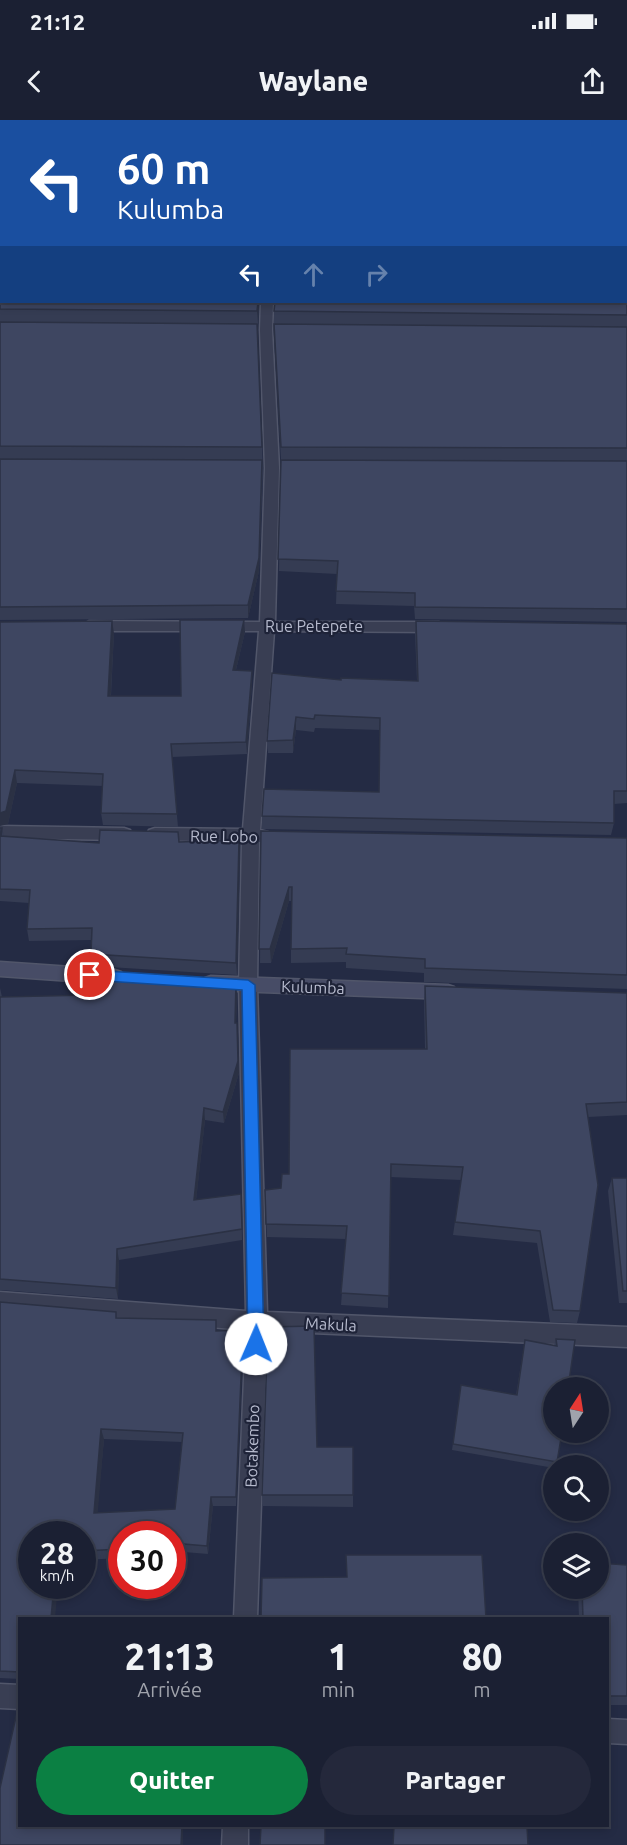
<!DOCTYPE html>
<html lang="fr">
<head>
<meta charset="utf-8">
<style>
  body { margin:0; font-family:Ubuntu,sans-serif; background:#24283b; color:#f1f3f6; height:100vh; display:flex; flex-direction:column; font-size:22px; white-space:nowrap }
  * { box-sizing:border-box; margin:0 }
  p { font-size:20px; color:#a0a3ac }
  .icon { flex:none; width:33px; height:33px; fill:none; stroke:currentColor; stroke-width:2; stroke-linecap:round; stroke-linejoin:round }
  .map { position:relative; flex:1; overflow:hidden }
  .sheet { position:absolute; left:18px; top:1497px; width:591px; height:210px; display:flex; flex-direction:column; background:#1b2033; border-radius:0px; box-shadow:0 3px 9px #0003,0 0 0 2px #393e4e }
  .sheet>* { flex:none }
  .banner { position:absolute; left:0px; top:0px; width:627px; height:183px; box-shadow:0 3px 9px #0003,0 0 0 2px #393e4e; background:#1a4fa0; color:#fff; overflow:hidden }
  .needle { width:39px; rotate:12deg }
  .tools { position:absolute; left:543px; top:1257px; display:grid; gap:12px }
  .tools a { display:grid; place-items:center; width:66px; height:66px; border-radius:50%; background:#1b2033; box-shadow:0 3px 9px #0003,0 0 0 2px #393e4e; font-size:30px }
  .speed { position:absolute; left:18px; top:1401px; display:flex; gap:12px; font-size:30px; font-weight:700; text-align:center }
  .speed>* { display:grid; place-content:center; width:78px; height:78px; border-radius:50%; background:#1b2033; box-shadow:0 3px 9px #0003,0 0 0 2px #393e4e; line-height:1 }
  .speed small { font-size:15px; font-weight:400 }
  .speed .limit { border:9px solid #d22; background:#fff; color:#111 }
  .pin { position:absolute; display:grid; place-items:center; width:51px; height:51px; color:#fff; margin:-26px; border:3px solid #fff; border-radius:50%; box-shadow:0 2px 6px #0007 }
  .me { position:absolute; width:66px; margin:-33px; rotate:1deg; stroke-linejoin:round; filter:drop-shadow(0 0 4px #0008) }
  .turn { display:flex; align-items:center; gap:21px; height:126px; padding:0 18px; font-size:27px }
  .turn .icon { width:78px; height:78px; stroke-width:2.5 }
  .turn b { display:block; font-size:42px; line-height:51px }
  .lanes { display:flex; align-items:center; height:57px; padding:0 18px; background:#0003; justify-content:center; gap:30px; direction:ltr }
  .lanes .off { opacity:.35 }
  .eta { display:flex; justify-content:space-evenly; align-items:center; height:102px; text-align:center }
  .eta b { font-size:36px; font-weight:800; line-height:42px }
  .cta { display:flex; gap:12px; margin-top:auto; padding:12px 18px }
  .cta a { flex:1; height:69px; border-radius:36px; background:#0b8043; color:#fff; font-size:24px; font-weight:800; line-height:69px; text-align:center }
  .cta a+a { background:#24283b; color:#f1f3f6 }
  .status { display:flex; justify-content:space-between; align-items:center; height:42px; padding:0 30px; background:#1b2033; direction:ltr }
  .status svg { height:16px; fill:currentColor }
  header { display:flex; justify-content:space-between; align-items:center; height:78px; padding:0 18px; background:#1b2033; font-size:27px; font-weight:800 }
  .map>svg:first-child { display:block }
  .lines { fill:none; stroke-linecap:round; stroke-linejoin:round }
  .street-casing { stroke:#51566a; stroke-width:3 }
  .secondary-casing { stroke:#51566a; stroke-width:3 }
  .street { fill:#393e53; fill-rule:evenodd }
  .secondary { fill:#474c66; fill-rule:evenodd }
  .wall { fill:#353c53; fill-rule:evenodd }
  .shaded-wall { fill:#2b3144 }
  .building { fill:#3e4661; stroke:#2b3144; stroke-width:1.5; fill-rule:evenodd }
  .route { fill:#1a73e8; stroke:#114b97; stroke-width:1.5 }
  .labels { text-anchor:middle; dominant-baseline:central; stroke-width:4.5; stroke-linejoin:round; paint-order:stroke }
  .street-label { font-size:16px; fill:#b6bacd; stroke:#1e2338 }
</style>
</head>
<body>
<div class="status"><b>21:12</b><svg viewBox="0 0 49 12"><path d="M0 12V9h3v3zM5 12V6h3v6zM10 12V3h3v9zM15 12V0h3v12zM26 1h20v11H26zM47 4h2v5h-2z"/></svg></div>
<header><svg class="icon" aria-label="back" viewBox="0 0 24 24"><path d="M15 5l-7 7 7 7"/></svg>Waylane<svg class="icon" aria-label="share" viewBox="0 0 24 24"><path d="M12 15V3M7 8l5-5 5 5M5 13v7h14v-7"/></svg></header>
<div class="map">
<svg width="627" height="1725" viewBox="0 0 627 1725">
  <rect width="100%" height="100%" fill="#242b44"/>
  <g class="lines">
    <!-- street casing -->
    <g class="street-casing">
      <g id="street">
        <polygon points="261,182 273,182 272,210 279,348 275,502 439,502 447,507 439,512 274,511 260,710 268,712 270,716 268,720 259,722 257,865 267,1192 627,1207 627,1227 267,1211 257,1498 234,1498 246,1210 0,1190 0,1172 246,1191 239,865 242,722 155,720 149,718 147,714 149,710 155,708 243,709 259,511 89,511 81,506 89,501 260,502 265,348 260,210"/>
        <polygon points="0,706 124,708 130,710 132,714 130,718 124,720 0,718"/>
        <polygon points="0,1564 20,1565 20,1589 0,1588"/>
        <polygon points="608,1599 627,1600 627,1624 608,1623"/>
        <polygon points="223,1706 248,1706 248,1725 222,1725"/>
      </g>
    </g>
    <!-- secondary casing -->
    <g class="secondary-casing">
      <g id="secondary">
        <polygon points="0,842 115,850 121,852 124,857 121,862 115,864 0,856"/>
        <polygon points="211,856 448,865 454,867 457,872 454,877 448,879 211,870 205,868 202,863 205,858"/>
      </g>
    </g>
    <!-- street -->
    <use href="#street" class="street"/>
    <!-- secondary -->
    <use href="#secondary" class="secondary"/>
  </g>
  <!-- wall -->
  <g class="wall">
    <polygon points="0,0 627,0 627,502 415,499 414,486 336,484 337,454 279,451 281,340 274,216 274,191 626,2 2,182 259,182 258,204 0,202"/>
    <polygon points="0,202 262,327 263,352 259,451 248,498 0,500"/>
    <polygon points="244,500 245,512 236,550 252,564 247,634 172,637 178,707 103,705 101,693 103,666 17,663 8,704 0,502 114,513 111,576 181,576"/>
    <polygon points="416,501 627,504 627,683 614,684 614,703 611,715 262,709 262,696 379,672 380,610 315,608 314,612 296,610 293,633 268,633 267,621 341,560 417,561 415,514"/>
    <polygon points="0,708 2,708 4,716 99,723 179,722 240,732 237,855 93,846 91,834 91,820 29,821 27,809 29,783 0,781"/>
    <polygon points="261,711 627,718 627,869 424,862 424,853 346,848 346,842 291,843 291,781 289,781 271,843 260,843"/>
    <polygon points="425,866 627,873 627,995 588,997 580,1191 577,1203 550,1202 537,1123 453,1115 461,1060 390,1057 388,1188 341,1185 346,1119 267,1117 265,1070 281,1068 289,1054 425,929 424,880"/>
    <polygon points="0,868 2,877 237,874 236,903 237,903 238,915 239,953 224,1003 205,1000 196,1080 241,1074 242,1120 119,1140 118,1179 0,1170"/>
    <polygon points="612,1058 627,1058 627,1183 619,1183 608,1071"/>
    <path d="M0 1182 116 1192 117 1198 217 1211 243 1210V1220L236 1386H213L208 1434 172 1431V1414H122V1438L82 1440V1414H32L20 1498V1559L0 1558ZM104 1319 182 1322 175 1389 97 1393Z"/>
    <polygon points="556,1219 575,1220 556,1346 554,1346 554,1348 452,1330 461,1265 516,1275 525,1220 554,1226"/>
    <polygon points="317,1327 353,1375 353,1387 263,1386 262,1375"/>
    <polygon points="627,1445 627,1585 608,1585 608,1498 579,1498 578,1468 598,1468"/>
  </g>
  <!-- shaded-wall -->
  <g class="shaded-wall">
    <polygon points="258,182 259,182 258,204 257,191"/>
    <polygon points="262,340 259,451 248,498 248,485"/>
    <polygon points="244,500 245,512 233,562 233,550"/>
    <polygon points="112,501 114,513 110,588 108,576"/>
    <polygon points="252,551 252,564 247,634 246,622"/>
    <polygon points="296,597 296,610 293,633 293,620"/>
    <polygon points="15,650 17,663 8,704 0,706 0,693"/>
    <polygon points="239,720 240,732 237,855 236,843"/>
    <polygon points="289,767 289,781 271,843 270,829"/>
    <polygon points="236,862 237,874 236,915 235,903"/>
    <polygon points="237,903 239,953 224,1003 223,992"/>
    <polygon points="204,988 205,1000 195,1091 194,1080"/>
    <polygon points="117,1129 119,1140 118,1179 116,1168"/>
    <polygon points="243,1210 243,1220 236,1386 236,1377"/>
    <polygon points="101,1309 104,1319 97,1402 94,1393"/>
    <polygon points="211,1377 213,1386 208,1434 207,1426"/>
    <polygon points="54,1466 58,1466 55,1498 51,1498"/>
    <polygon points="182,1706 183,1706 183,1725 181,1725"/>
  </g>
  <!-- building -->
  <g class="building">
    <polygon points="0,0 627,0 627,81 626,82 626,89 627,89 627,195 274,191 275,182 626,182 626,2 2,2 2,79 0,79"/>
    <polygon points="0,88 2,88 2,182 258,182 257,191 0,189"/>
    <polygon points="0,202 257,204 262,327 0,326"/>
    <polygon points="274,204 627,207 627,328 281,327"/>
    <polygon points="0,339 262,340 259,438 248,485 0,487"/>
    <polygon points="281,340 627,341 627,489 415,487 415,473 336,471 338,441 278,439"/>
    <polygon points="180,500 244,500 233,550 252,551 246,622 171,624 177,694 101,693 103,654 15,650 6,691 0,693 0,502 112,501 108,576 181,576"/>
    <polygon points="416,501 627,504 627,671 614,671 614,703 262,696 264,669 379,672 380,598 315,595 314,599 296,597 293,620 267,621 272,553 341,560 341,558 418,561"/>
    <polygon points="0,708 2,708 1,716 99,723 100,710 178,712 179,722 239,720 236,843 91,834 92,808 27,809 30,770 0,769"/>
    <polygon points="261,711 627,718 627,855 425,848 425,839 346,834 347,828 291,829 292,767 289,767 270,829 259,829"/>
    <polygon points="90,852 236,862 235,903 237,903 238,941 223,992 204,988 194,1080 241,1074 242,1109 117,1129 116,1168 0,1159 0,877 89,875"/>
    <polygon points="425,866 627,873 627,982 586,984 598,1065 580,1191 553,1190 540,1111 455,1102 463,1047 391,1044 389,1176 341,1173 347,1106 266,1104 265,1070 281,1068 282,1054 289,1054 290,929 427,929"/>
    <polygon points="612,1058 627,1058 627,1171 623,1171"/>
    <path d="M0 1182 116 1192V1198L216 1200V1211L243 1210 236 1377H211L207 1426 172 1423V1414H122V1429L82 1431V1414H32V1466H54L51 1498H20V1552L0 1551ZM101 1309 183 1313 175 1389 94 1393Z"/>
    <polygon points="314,1206 317,1327 353,1327 353,1375 262,1375 268,1207"/>
    <polygon points="556,1219 575,1220 568,1268 554,1268 554,1312 562,1312 557,1342 453,1324 461,1265 517,1275 525,1220 557,1226"/>
    <polygon points="346,1435 482,1435 486,1498 261,1498 262,1458 347,1457"/>
    <polygon points="598,1443 627,1445 627,1576 608,1576 608,1498 583,1498 582,1468 598,1468"/>
    <polygon points="20,1579 20,1706 182,1706 181,1725 0,1725 0,1668"/>
    <polygon points="261,1706 325,1706 325,1725 260,1725"/>
    <polygon points="394,1706 527,1706 528,1725 393,1725"/>
  </g>
  <!-- route -->
  <polygon class="route" points="90,850 248,860 255,865 264,1224 262,1229 256,1231 251,1229 248,1224 242,870 90,860 83,855"/>
  <g class="labels">
    <!-- street labels -->
    <g class="street-label">
      <text x="314" y="506">Rue Petepete</text>
      <text transform="translate(224 716) rotate(1)">Rue Lobo</text>
      <text transform="translate(313 867) rotate(2)">Kulumba</text>
      <text transform="translate(331 1204) rotate(3)">Makula</text>
      <text transform="translate(252 1326) rotate(-88)">Botakembo</text>
    </g>
  </g>
</svg>
<div class="tools">
<a><svg class="needle" viewBox="-14 -14 28 28"><path d="M0-13l5 13h-10z" fill="#e53935"/><path d="M0 13l5-13h-10z" fill="#a0a3ac"/></svg></a>
<a><svg class="icon" aria-label="search" viewBox="0 0 24 24"><circle cx="10" cy="10" r="6"/><path d="M15 15l6 6"/></svg></a>
<a><svg class="icon" aria-label="layers" viewBox="0 0 24 24"><path d="M12 4l9 5-9 5-9-5zM3 14l9 5 9-5"/></svg></a>
</div>
<div class="speed"><div>28<small>km/h</small></div><div class="limit">30</div></div>
<div class="pin" style="left:90px;top:855px;background:#d93025"><svg class="icon" aria-label="arrive" viewBox="0 0 24 24"><path d="M6 21V4h12l-3 4 3 4H6"/></svg></div>
<svg class="me" style="left:256px;top:1224px" viewBox="-20 -20 40 40"><circle r="19" fill="#fff"/><path d="M0-13L10 11 0 6-10 11z" fill="#1a73e8"/></svg>
<div class="banner">
<div class="turn"><svg class="icon" aria-label="left" viewBox="0 0 24 24"><path d="M17 20v-9H6M10 6l-5 5 5 5"/></svg><div><b>60 m</b>Kulumba</div></div>
<div class="lanes"><svg class="icon" aria-label="left" viewBox="0 0 24 24"><path d="M17 20v-9H6M10 6l-5 5 5 5"/></svg><svg class="icon off" aria-label="ahead" viewBox="0 0 24 24"><path d="M12 20V5M6 11l6-6 6 6"/></svg><svg class="icon off" aria-label="right" viewBox="0 0 24 24"><path d="M7 20v-9h11M14 6l5 5-5 5"/></svg></div>
</div>
<section class="sheet">
<div class="eta">
<div><b>21:13</b><p>Arrivée</p></div>
<div><b>1</b><p>min</p></div>
<div><b>80</b><p>m</p></div>
</div>
<div class="cta"><a>Quitter</a><a>Partager</a></div>
</section>
</div>
</body>
</html>
